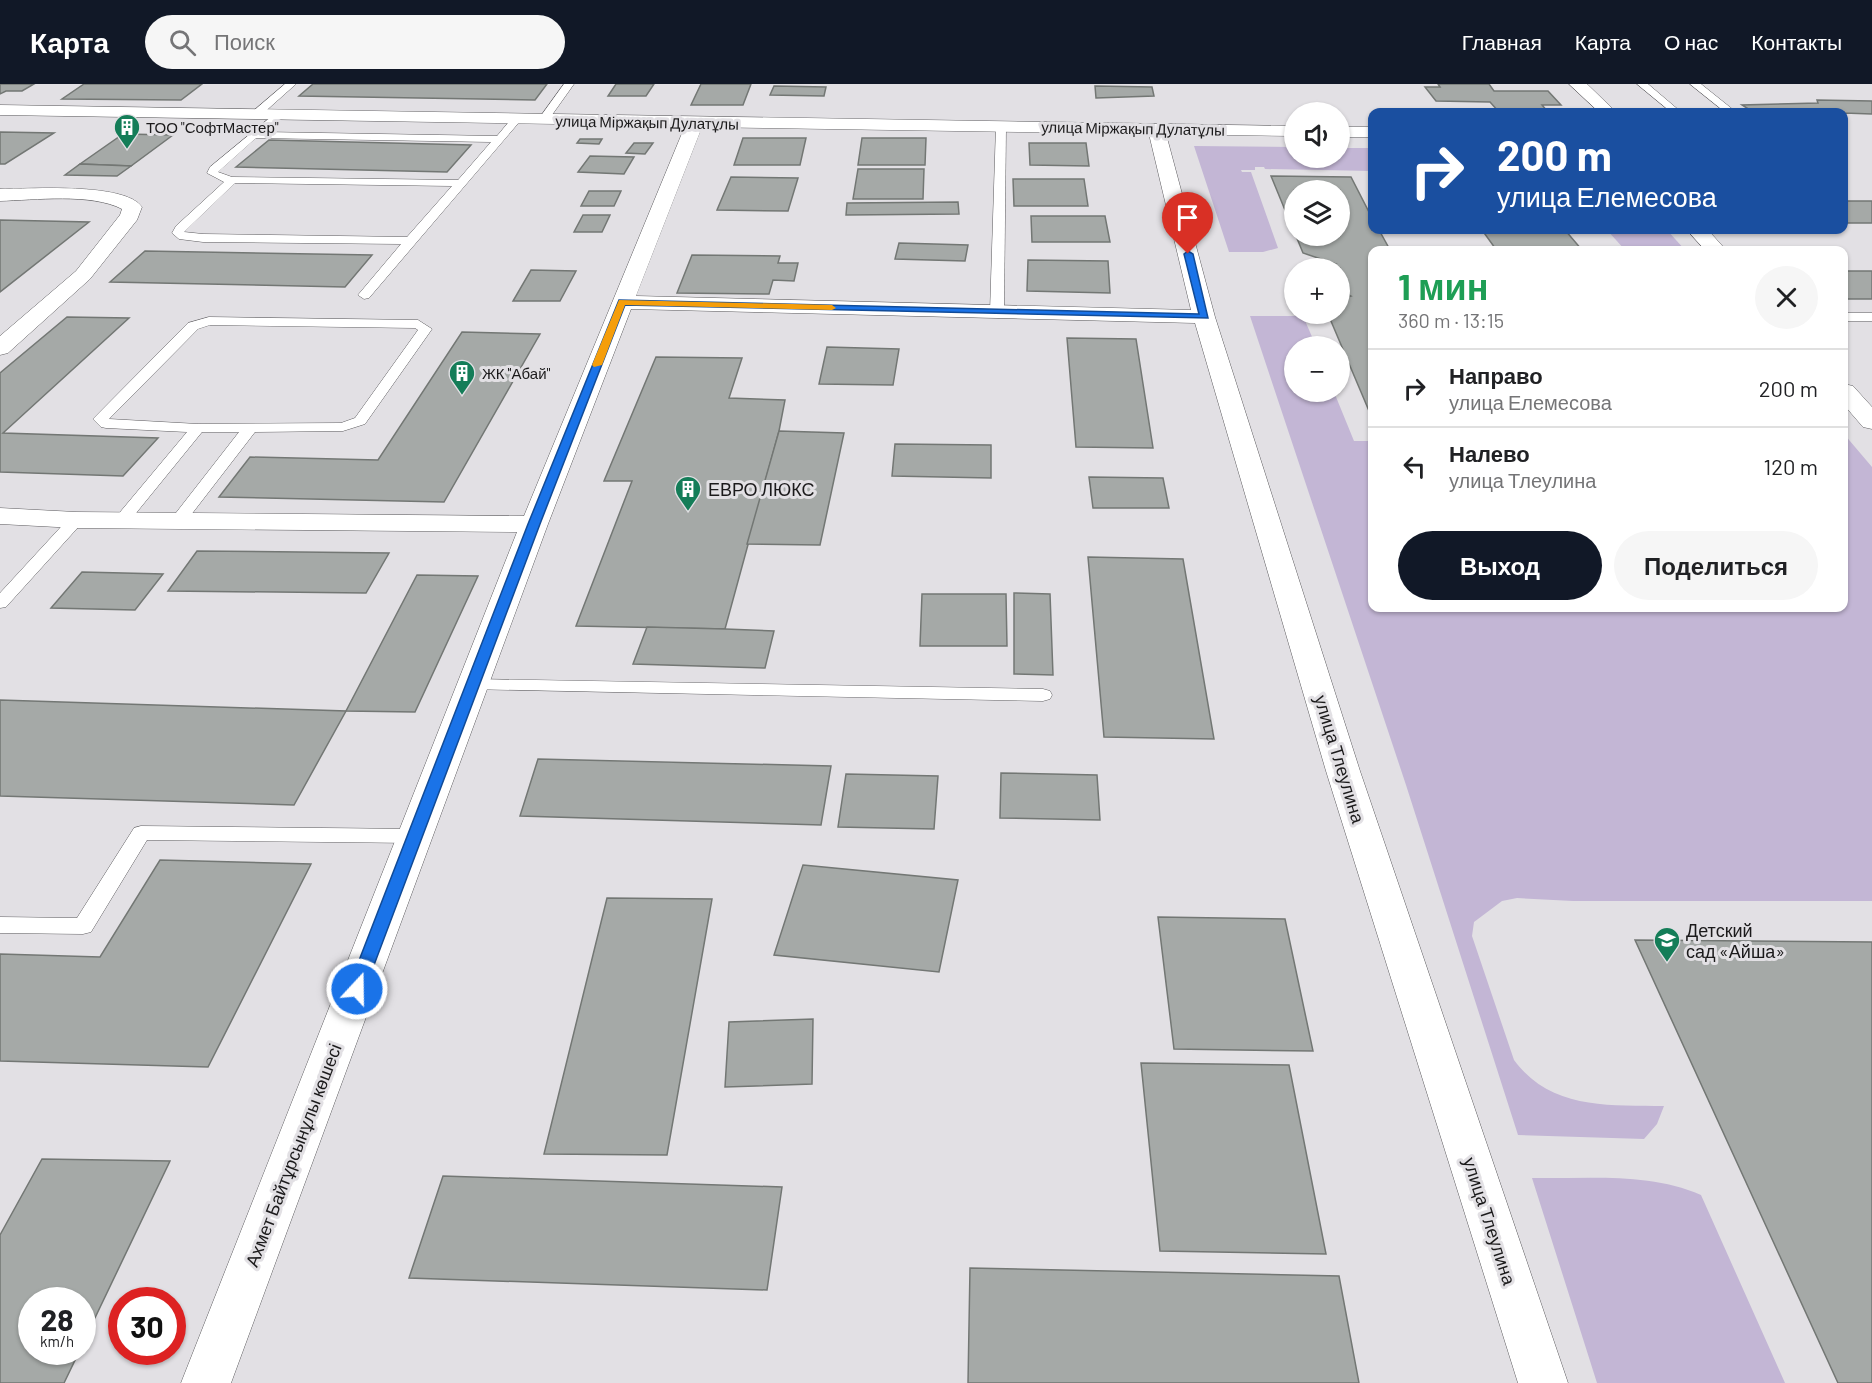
<!DOCTYPE html>
<html lang="ru">
<head>
<meta charset="utf-8">
<style>
  body { margin:0; font-family:Barlow,sans-serif; background:#f6f6f6; color:#202124; height:100vh; display:flex; flex-direction:column; font-size:22px; white-space:nowrap }
  * { box-sizing:border-box; margin:0 }
  p { font-size:20px; color:#757577 }
  .icon { flex:none; width:33px; height:33px; fill:none; stroke:currentColor; stroke-width:2; stroke-linecap:round; stroke-linejoin:round }
  .map { position:relative; flex:1; overflow:hidden }
  .details { position:absolute; left:1368px; top:162px; width:480px; height:366px; display:flex; flex-direction:column; background:#fff; border-radius:12px; box-shadow:0 2px 4px #0004 }
  .details>* { flex:none }
  .top-card { position:absolute; left:1368px; top:24px; width:480px; height:126px; border-radius:12px; box-shadow:0 2px 4px #0004; background:#1a4fa0; color:#fff; overflow:hidden }
  .buttons { position:absolute; left:1284px; top:18px; display:grid; gap:12px }
  .buttons a { display:grid; place-items:center; width:66px; height:66px; border-radius:50%; background:#fff; box-shadow:0 2px 4px #0004; font-size:30px }
  .speed { position:absolute; left:18px; top:1203px; display:flex; gap:12px; font-size:30px; font-weight:700; text-align:center }
  .speed>* { display:grid; place-content:center; width:78px; height:78px; border-radius:50%; background:#fff; box-shadow:0 2px 4px #0004; line-height:1 }
  .speed small { font-size:15px; font-weight:400 }
  .speed .limit { border:9px solid #d22; background:#fff; color:#111 }
  .pin { position:absolute; display:grid; place-items:center; width:51px; height:51px; color:#fff; margin:-62px -26px; border-radius:50% 50% 50% 0; rotate:-45deg; box-shadow:0 0 6px #0007 }
  .pin .icon { rotate:45deg }
  .me { position:absolute; width:66px; margin:-33px; rotate:21deg; stroke-linejoin:round; filter:drop-shadow(0 0 4px #0008) }
  .turn { display:flex; align-items:center; gap:21px; height:126px; padding:0 30px; font-size:27px }
  .turn .icon { width:78px; height:78px; stroke-width:2.5 }
  .turn b { display:block; font-size:42px; line-height:51px }
  .round { display:grid; place-items:center; flex:none; width:63px; height:63px; border-radius:32px; background:#f6f6f6 }
  .summary { display:flex; align-items:center; justify-content:space-between; height:102px; padding:0 30px }
  h1 { font-size:36px; font-weight:700; line-height:45px; color:#1e9e55 }
  .cta { display:flex; gap:12px; margin-top:auto; padding:12px 30px }
  .cta a { flex:1; height:69px; border-radius:36px; background:#111827; color:#fff; font-size:24px; font-weight:700; line-height:69px; text-align:center }
  .cta a+a { background:#f6f6f6; color:#202124 }
  ul { padding:0; list-style:none }
  li { display:flex; align-items:center; gap:18px; height:78px; padding:0 30px; border-top:2px solid #e0e0e0 }
  li div { flex:1 }
  li b { display:block; font-size:22px }
  li em { font-style:normal }
  header { display:flex; align-items:center; gap:36px; box-sizing:border-box; height:84px; padding:0 30px; background:#111827; color:#fff }
  header strong { font-size:28px }
  nav { display:flex; gap:33px; margin-inline-start:auto; font-size:21px }
  .search { width:420px; height:54px; background:#f6f6f6; display:flex; align-items:center; gap:15px; box-sizing:border-box; padding:0 21px; border-radius:33px; color:#757577; font-size:22px }
  .map>svg:first-child { display:block }
  .green { fill:#c3b6d5 }
  .building { fill:#a5a9a7; stroke:#737774; stroke-width:1.5 }
  .lines { fill:none; stroke-linecap:round; stroke-linejoin:round }
  .lane-casing { stroke:#5d5c5f; stroke-width:1 }
  .street-casing { stroke:#5d5c5f; stroke-width:1 }
  .secondary-casing { stroke:#5d5c5f; stroke-width:1 }
  .lane { fill:#fff; fill-rule:evenodd }
  .street { fill:#fff; fill-rule:evenodd }
  .secondary { fill:#fff; fill-rule:evenodd }
  .route { fill:#1a73e8; stroke:#114b97; stroke-width:1.5 }
  .slow { fill:#f59e0b }
  .labels { text-anchor:middle; dominant-baseline:central; stroke-width:6; stroke-linejoin:round; paint-order:stroke }
  .far-street-label { font-size:15px; fill:#1b1a1b; stroke:#e2e0e4 }
  .far-poi-label { font-size:15px; fill:#1b1a1b; stroke:#e2e0e4; text-anchor:start }
  .poi-label { font-size:18px; fill:#1b1a1b; stroke:#e2e0e4; text-anchor:start }
  .street-label { font-size:18px; fill:#1b1a1b; stroke:#e2e0e4 }
</style>
</head>
<body>
<header>
<strong>Карта</strong>
<div class="search"><svg class="icon" aria-label="search" viewBox="0 0 24 24"><circle cx="10" cy="10" r="6"/><path d="M15 15l6 6"/></svg>Поиск</div>
<nav><a>Главная</a><a>Карта</a><a>О нас</a><a>Контакты</a></nav>
</header>
<div class="map">
<svg width="1872" height="1299" viewBox="0 0 1872 1299">
  <rect width="100%" height="100%" fill="#e2e0e4"/>
  <!-- green -->
  <g class="green">
    <polygon points="1194,62 1294,63 1294,74 1340,74 1340,64 1372,64 1372,87 1265,85 1264,83 1255,83 1255,86 1241,86 1242,88 1251,88 1278,164 1263,168 1229,168"/>
    <polygon points="1607,146 1667,146 1685,166 1625,166"/>
    <path d="M1250 232H1303L1316 262H1294V308H1334L1354 357H1372V524H1844V350L1872 383V817H1573L1517 814 1502 817 1474 838 1472 852 1514 976C1551 1026 1608 1021 1664 1022L1657 1040 1644 1055 1518 1051 1406 701Z"/>
    <path d="M1532 1094C1588 1095 1649 1088 1701 1111L1785 1299H1597Z"/>
  </g>
  <!-- building -->
  <g class="building">
    <polygon points="0,0 34,0 22,7 6,7 0,10"/>
    <polygon points="84,0 202,0 181,16 62,15"/>
    <polygon points="313,0 547,0 535,16 299,12"/>
    <polygon points="616,0 654,0 646,12 608,12"/>
    <polygon points="701,0 751,0 743,21 691,21"/>
    <polygon points="1438,0 1489,0 1494,7 1548,7 1561,21 1542,21 1548,28 1499,28 1490,18 1436,17 1425,3 1440,3"/>
    <polygon points="774,2 826,3 824,12 770,11"/>
    <polygon points="1095,2 1152,3 1154,12 1096,14"/>
    <polygon points="1817,16 1872,17 1872,30 1844,29 1844,32 1844,28 1753,28 1742,21 1818,19"/>
    <polygon points="0,48 54,49 5,80 0,80"/>
    <polygon points="123,50 173,51 131,82 80,80"/>
    <polygon points="743,54 806,54 800,81 734,81"/>
    <polygon points="862,54 926,54 925,81 858,81"/>
    <polygon points="580,55 602,55 599,60 577,59"/>
    <polygon points="269,56 471,61 447,88 236,83"/>
    <polygon points="634,59 653,59 645,70 626,69"/>
    <polygon points="1029,59 1086,59 1089,82 1030,81"/>
    <polygon points="590,72 634,73 624,90 578,88"/>
    <polygon points="80,80 131,82 117,92 65,91"/>
    <polygon points="858,85 924,85 923,115 853,115"/>
    <polygon points="1271,92 1351,93 1372,134 1372,146 1379,146 1389,164 1495,164 1482,146 1565,146 1582,166 1372,166 1372,334 1328,230 1340,230 1340,216 1351,212 1340,206 1340,184 1330,184 1336,180 1303,169 1296,152 1340,152 1340,106 1294,106 1294,148"/>
    <polygon points="731,93 798,94 788,127 717,126"/>
    <polygon points="1013,95 1084,95 1088,122 1014,122"/>
    <polygon points="589,107 621,107 614,122 581,122"/>
    <rect x="1844" y="117" width="28" height="22"/>
    <polygon points="958,118 959,130 846,131 847,119"/>
    <polygon points="583,131 610,131 602,148 574,148"/>
    <polygon points="1031,132 1105,132 1110,158 1032,158"/>
    <polygon points="0,136 89,138 0,208"/>
    <polygon points="899,159 968,161 965,177 895,175"/>
    <polygon points="145,167 372,171 345,203 110,198"/>
    <polygon points="692,171 780,172 778,179 798,179 794,197 773,196 769,210 677,209"/>
    <polygon points="1028,176 1108,177 1110,209 1027,207"/>
    <polygon points="531,186 576,187 560,217 513,217"/>
    <rect x="1844" y="187" width="28" height="28"/>
    <polygon points="67,233 129,234 3,349 158,354 123,392 0,388 0,289"/>
    <polygon points="462,248 540,250 444,418 219,413 250,373 378,376"/>
    <polygon points="1067,254 1136,255 1153,364 1076,363"/>
    <polygon points="827,263 899,265 893,301 819,300"/>
    <polygon points="656,273 742,274 729,314 785,316 779,347 725,545 576,542 632,397 604,397"/>
    <polygon points="779,347 844,349 820,461 747,460"/>
    <polygon points="895,360 991,361 991,394 892,392"/>
    <polygon points="1089,393 1163,394 1169,424 1093,424"/>
    <polygon points="197,467 389,469 366,509 168,507"/>
    <polygon points="1088,473 1183,475 1214,655 1104,653"/>
    <polygon points="82,488 163,490 135,526 51,524"/>
    <polygon points="417,491 478,492 415,628 346,627"/>
    <polygon points="1014,509 1050,510 1053,591 1014,590"/>
    <polygon points="922,510 1006,510 1007,562 920,562"/>
    <polygon points="647,543 725,545 774,547 765,584 633,580"/>
    <polygon points="0,616 346,627 294,721 0,712"/>
    <polygon points="538,675 831,682 821,741 520,732"/>
    <polygon points="1001,689 1097,691 1100,736 1000,734"/>
    <polygon points="846,690 938,692 934,745 838,743"/>
    <polygon points="160,776 311,780 208,983 0,977 0,870 100,873"/>
    <polygon points="803,781 958,796 939,888 774,871"/>
    <polygon points="607,814 712,815 667,1071 544,1070"/>
    <polygon points="1158,833 1285,835 1313,967 1174,965"/>
    <polygon points="1635,856 1872,858 1872,1299 1838,1299"/>
    <polygon points="813,935 812,1000 725,1003 729,938"/>
    <polygon points="1141,979 1289,981 1326,1170 1160,1167"/>
    <polygon points="42,1075 170,1077 82,1261 82,1216 32,1216 32,1268 79,1268 64,1299 0,1299 0,1151"/>
    <polygon points="443,1092 782,1103 767,1206 409,1194"/>
    <polygon points="970,1184 1339,1192 1359,1299 968,1299"/>
  </g>
  <g class="lines">
    <!-- lane casing -->
    <g class="lane-casing">
      <g id="lane">
        <polygon points="285,0 296,0 259,33 251,33 251,29"/>
        <polygon points="564,0 574,0 547,38 539,38 538,36"/>
        <polygon points="1637,0 1648,0 1681,28 1671,28"/>
        <polygon points="1690,0 1701,0 1736,28 1725,28"/>
        <path d="M277 28 282 31 263 48 497 52 512 34 521 36 369 214 364 215 358 211 401 160 203 158 179 155 172 149 176 142 224 98 207 89 210 83ZM256 54 491 58 458 96 232 93 218 88ZM235 99 452 102 407 153 203 150 184 148Z"/>
        <polygon points="1001,39 1006,42 1004,228 997,232 990,228 996,42"/>
        <rect x="1844" y="229" width="28" height="8"/>
        <path d="M209 233 418 236 432 245 365 340 343 347 255 348 184 440H172L170 437 172 434 239 348H202L128 439H116L114 436 116 433 187 348 106 344 101 343 93 335 188 239ZM210 241 415 244 418 246 355 334 341 339 198 340 109 335 198 245Z"/>
        <polygon points="76,431 82,433 84,436 82,439 6,523 0,524 0,509 70,433"/>
        <polygon points="473,595 1043,605 1050,607 1052,611 1050,615 1043,617 466,605 464,601 466,597"/>
        <polygon points="141,742 415,745 422,747 426,752 422,757 415,759 147,756 91,848 83,850 0,849 0,833 77,834 134,744"/>
      </g>
    </g>
    <!-- street casing -->
    <g class="street-casing">
      <g id="street">
        <path d="M0 21 1294 42V52L1166 50 1215 233 1360 687 1568 1299H1518L1326 687 1195 239 631 225 548 440 231 1299H181L517 448 76 444 0 440V424L76 428 524 432 685 42 0 31ZM702 43 1149 50 1191 226 636 212Z"/>
        <rect x="1340" y="43" width="32" height="10"/>
        <path d="M0 105C29 105 125 98 142 123L137 136 90 195 8 269 0 271V252L76 187 120 131 122 125C91 109 35 116 0 117Z"/>
      </g>
    </g>
    <!-- secondary casing -->
    <g class="secondary-casing">
      <g id="secondary">
        <polygon points="1569,0 1587,0 1616,28 1599,28"/>
        <polygon points="1687,146 1708,146 1726,166 1705,166"/>
        <polygon points="1844,300 1853,302 1872,323 1872,345 1863,343 1844,321"/>
      </g>
    </g>
    <!-- lane -->
    <use href="#lane" class="lane"/>
    <!-- street -->
    <use href="#street" class="street"/>
    <!-- secondary -->
    <use href="#secondary" class="secondary"/>
  </g>
  <!-- route -->
  <polygon class="route" points="1188,167 1193,170 1208,234 625,221 540,440 365,905 362,909 351,909 348,905 528,440 619,216 1199,230 1184,170"/>
  <!-- slow -->
  <polygon class="slow" points="619,216 832,221 836,224 832,226 625,221 602,281 594,283 592,281"/>
  <!-- icons -->
  <defs>
    <g id="building-pin" transform="scale(1.35)"><path d="M0 17L-7.5 6A9.5 9.5 0 1 1 7.5 6Z" fill="#147d58" stroke="#e2e0e4"/><path d="M-4-6H4V6H1V3H-1V6H-4ZM-2.5-4.3h1.7v1.8h-1.7ZM.8-4.3h1.7v1.8H.8ZM-2.5-1h1.7V.8h-1.7ZM.8-1h1.7V.8H.8Z" fill="#fff"/></g>
    <g id="school-pin" transform="scale(1.35)"><path d="M0 17L-7.5 6A9.5 9.5 0 1 1 7.5 6Z" fill="#147d58" stroke="#e2e0e4"/><path d="M0-5L7-2L0 1L-7-2ZM-4 1L0 2.5L4 1V4Q0 6-4 4Z" fill="#fff"/></g>
  </defs>
  <g fill-rule="evenodd">
    <use href="#building-pin" x="127" y="43"/>
    <use href="#building-pin" x="462" y="289"/>
    <use href="#building-pin" x="688" y="405"/>
    <use href="#school-pin" x="1667" y="856"/>
  </g>
  <g class="labels">
    <!-- far-street labels -->
    <g class="far-street-label">
      <text transform="translate(647 38) rotate(1)">улица Міржақып Дулатұлы</text>
      <text transform="translate(1133 44) rotate(1)">улица Міржақып Дулатұлы</text>
    </g>
    <!-- far-poi labels -->
    <g class="far-poi-label">
      <text x="146" y="43">ТОО "СофтМастер"</text>
      <text x="482" y="289">ЖК "Абай"</text>
    </g>
    <!-- poi labels -->
    <g class="poi-label">
      <text x="708" y="405">ЕВРО ЛЮКС</text>
      <text x="1686" y="846">Детский<tspan x="1686" dy="21">сад «Айша»</tspan></text>
    </g>
    <!-- street labels -->
    <g class="street-label">
      <text transform="translate(1340 675) rotate(73)">улица Тлеулина</text>
      <text transform="translate(293 1071) rotate(-69)">Ахмет Байтұрсынұлы көшесі</text>
      <text transform="translate(1490 1137) rotate(72)">улица Тлеулина</text>
    </g>
  </g>
</svg>
<div class="buttons">
<a><svg class="icon" aria-label="sound" viewBox="0 0 24 24"><path d="M4 9h4l5-4v14l-5-4H4zM17 9q2 3 0 6"/></svg></a>
<a><svg class="icon" aria-label="layers" viewBox="0 0 24 24"><path d="M12 4l9 5-9 5-9-5zM3 14l9 5 9-5"/></svg></a>
<a>+</a>
<a>−</a>
</div>
<div class="speed"><div>28<small>km/h</small></div><div class="limit">30</div></div>
<div class="pin" style="left:1188px;top:170px;background:#d93025"><svg class="icon" aria-label="arrive" viewBox="0 0 24 24"><path d="M6 21V4h12l-3 4 3 4H6"/></svg></div>
<svg class="me" style="left:357px;top:905px" viewBox="-20 -20 40 40"><circle r="17" fill="#1a73e8" stroke="#fff" stroke-width="3"/><path d="M0-11L8 9 0 5-8 9z" fill="#fff"/></svg>
<div class="top-card">
<div class="turn"><svg class="icon" aria-label="right" viewBox="0 0 24 24"><path d="M7 20v-9h11M14 6l5 5-5 5"/></svg><div><b>200 m</b>улица Елемесова</div></div>
</div>
<section class="details">
<div class="summary"><div><h1>1 мин</h1><p>360 m · 13:15</p></div><a class="round"><svg class="icon" aria-label="close" viewBox="0 0 24 24"><path d="M6 6l12 12M18 6L6 18"/></svg></a></div>
<ul>
<li><svg class="icon" aria-label="right" viewBox="0 0 24 24"><path d="M7 20v-9h11M14 6l5 5-5 5"/></svg><div><b>Направо</b><p>улица Елемесова</p></div><em>200 m</em></li>
<li><svg class="icon" aria-label="left" viewBox="0 0 24 24"><path d="M17 20v-9H6M10 6l-5 5 5 5"/></svg><div><b>Налево</b><p>улица Тлеулина</p></div><em>120 m</em></li>
</ul>
<div class="cta"><a>Выход</a><a>Поделиться</a></div>
</section>
</div>
</body>
</html>
